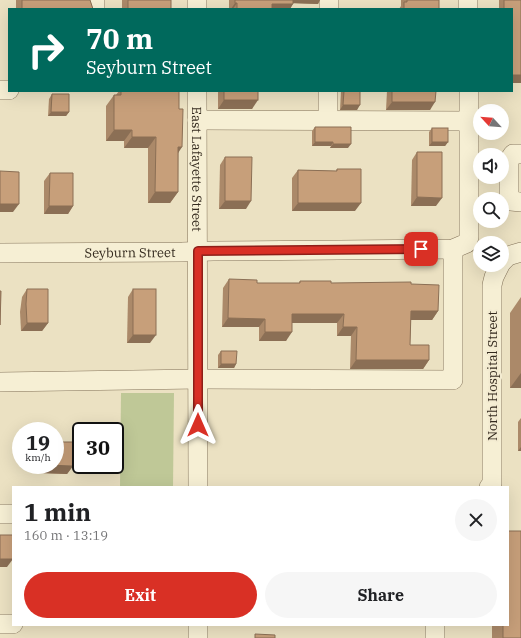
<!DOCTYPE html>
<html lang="en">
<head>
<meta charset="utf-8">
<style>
  body { margin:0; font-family:"IBM Plex Serif",serif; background:#f6f6f6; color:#202124; height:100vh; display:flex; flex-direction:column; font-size:15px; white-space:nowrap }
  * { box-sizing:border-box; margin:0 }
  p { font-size:13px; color:#757577 }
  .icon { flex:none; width:22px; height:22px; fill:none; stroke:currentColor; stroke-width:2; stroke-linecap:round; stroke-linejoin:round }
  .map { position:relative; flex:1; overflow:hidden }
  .drawer { position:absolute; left:12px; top:486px; width:497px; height:140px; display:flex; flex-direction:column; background:#fff; border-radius:0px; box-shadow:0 4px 16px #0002 }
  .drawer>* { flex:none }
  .hud { position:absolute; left:8px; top:8px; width:505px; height:84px; border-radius:0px; box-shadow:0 4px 16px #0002; background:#00695c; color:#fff; overflow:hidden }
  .needle { width:26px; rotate:296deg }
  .buttons { position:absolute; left:473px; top:104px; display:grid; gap:8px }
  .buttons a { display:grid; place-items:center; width:36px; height:36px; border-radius:50%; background:#fff; box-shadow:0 4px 16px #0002; font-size:20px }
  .speed { position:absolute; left:12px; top:422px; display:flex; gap:8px; font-size:20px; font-weight:700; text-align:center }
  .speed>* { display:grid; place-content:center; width:52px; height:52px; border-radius:50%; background:#fff; box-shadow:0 4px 16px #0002; line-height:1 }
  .speed small { font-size:10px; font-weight:400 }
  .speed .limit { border:2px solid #111; border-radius:6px; background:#fff; color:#111 }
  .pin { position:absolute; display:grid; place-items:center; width:34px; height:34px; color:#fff; margin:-17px; border-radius:8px; box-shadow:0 2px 6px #0006 }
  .me { position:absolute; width:44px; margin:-22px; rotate:0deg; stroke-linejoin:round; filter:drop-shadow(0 0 3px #0008) }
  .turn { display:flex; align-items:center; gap:14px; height:84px; padding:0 12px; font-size:18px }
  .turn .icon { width:52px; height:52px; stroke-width:2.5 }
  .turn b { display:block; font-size:28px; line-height:34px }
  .round { display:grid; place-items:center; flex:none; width:42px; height:42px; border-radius:21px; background:#f6f6f6 }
  .headline { display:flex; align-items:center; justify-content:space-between; height:68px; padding:0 12px }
  h1 { font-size:24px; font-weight:800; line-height:30px }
  .button { display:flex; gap:8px; margin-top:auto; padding:8px 12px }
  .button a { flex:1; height:46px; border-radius:24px; background:#d93025; color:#fff; font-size:16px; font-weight:800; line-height:46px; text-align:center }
  .button a+a { background:#f6f6f6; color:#202124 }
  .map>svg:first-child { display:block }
  .green { fill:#bfc897 }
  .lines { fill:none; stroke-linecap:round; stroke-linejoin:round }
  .minor-casing { stroke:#84735a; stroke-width:20 }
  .minor { stroke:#f6efd4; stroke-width:19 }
  .wall { fill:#ab8969 }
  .shaded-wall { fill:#8b6f55 }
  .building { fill:#c79f7a; stroke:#8b6f55 }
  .route-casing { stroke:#8d1f18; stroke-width:10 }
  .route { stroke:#d93025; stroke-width:7 }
  .labels { text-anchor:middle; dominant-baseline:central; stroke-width:4; stroke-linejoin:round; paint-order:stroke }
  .street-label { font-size:13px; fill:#342a1e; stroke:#f3ebd1 }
</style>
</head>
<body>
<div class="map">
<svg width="521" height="638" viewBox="0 0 521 638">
  <rect width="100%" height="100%" fill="#ebe1c2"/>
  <!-- green -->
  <polygon class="green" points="121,393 174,393 173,487 120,487"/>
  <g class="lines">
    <!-- minor casing -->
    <g class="minor-casing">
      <g id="minor">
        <polyline points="197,0 197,9"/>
        <polyline points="468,0 468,9"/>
        <polyline points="95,9 95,0"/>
        <polyline points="329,9 329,0"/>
        <polyline points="0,90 9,90"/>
        <path id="s1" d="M197 91 198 487"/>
        <polyline points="197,120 469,121"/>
        <polyline points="328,120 328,91"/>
        <polyline points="521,154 513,154 509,160 509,195 511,201 521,202"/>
        <path id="s2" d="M0 253 182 252 213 251 453 249 467 243 469 237V91"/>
        <polyline points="502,262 508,256 521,252"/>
        <polyline points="0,382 198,379 453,380 453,249"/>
        <polyline points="489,487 492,484 492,285 494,277 500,265"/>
        <polyline points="0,514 13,514"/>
        <polyline points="0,624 13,624"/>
        <polyline points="198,625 198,638"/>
        <polyline points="435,638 435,625"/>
      </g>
    </g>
    <!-- minor -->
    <use href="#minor" class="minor"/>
  </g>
  <!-- wall -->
  <g class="wall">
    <polygon points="16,0 90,0 93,9 16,9"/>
    <rect x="122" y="0" width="49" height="9"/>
    <polygon points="229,0 320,0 318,4 293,3 290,9 229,9"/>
    <polygon points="401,0 439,0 439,9 399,9 401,6"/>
    <polygon points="499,0 521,0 512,9 499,9"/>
    <polygon points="119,91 179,91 178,192 170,203 148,203 148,148 124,148 124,141 106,141 106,106 114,95 116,95"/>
    <polygon points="218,91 258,91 252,109 218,109"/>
    <polygon points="341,91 360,91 357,110 340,110"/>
    <polygon points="387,91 436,91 430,110 386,110"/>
    <polygon points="52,94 69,112 66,116 48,116 49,99"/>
    <polygon points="315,127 348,148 330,148 331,146 312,146 312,131"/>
    <polygon points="432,128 448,142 445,146 429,146 429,132"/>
    <polygon points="417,152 436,206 411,206 412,160"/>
    <polygon points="225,157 246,209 219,209 220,165"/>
    <polygon points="337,169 355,211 292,211 292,178 298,170 336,171"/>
    <polygon points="50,173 73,206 68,214 44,214 44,181"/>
    <polygon points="229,279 257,283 299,283 300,281 331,283 411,284 438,311 432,320 411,320 410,345 429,360 423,369 350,369 351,336 337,336 337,323 292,323 286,341 259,341 259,327 222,327 223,288"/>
    <polygon points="27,289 48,323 42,331 21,331 20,312 22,297"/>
    <polygon points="133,289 150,343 127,343 128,297"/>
    <polygon points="521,297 521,388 510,388 510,313"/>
    <polygon points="221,351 236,364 234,368 218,368 218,355"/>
    <polygon points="521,418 521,451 518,451 518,422"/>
    <polygon points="40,465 55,465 73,466 67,474 40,473"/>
    <polygon points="492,625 508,625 521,638 492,638"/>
  </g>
  <!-- shaded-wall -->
  <g class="shaded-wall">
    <polygon points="290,0 320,0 318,4 287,3"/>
    <polygon points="235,3 237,3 233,9 231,9"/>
    <polygon points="272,4 293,4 290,9 268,9"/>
    <rect x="512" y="75" width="9" height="8"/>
    <polygon points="224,100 258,100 252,109 218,109"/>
    <polygon points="392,102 435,102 430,110 386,110"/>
    <polygon points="343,105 360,105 357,110 340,110"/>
    <polygon points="51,112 69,112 66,116 48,116"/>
    <polygon points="114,130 132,130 124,141 106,141"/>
    <polygon points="132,137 156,137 148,148 124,148"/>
    <polygon points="315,142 333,142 331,146 312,146"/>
    <polygon points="432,142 448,142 445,146 429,146"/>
    <polygon points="333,144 351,144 348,148 330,148"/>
    <polygon points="178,147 182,147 175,158"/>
    <polygon points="155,192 178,192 170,203 148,203"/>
    <polygon points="417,197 442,198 436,206 411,206"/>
    <polygon points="225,201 251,201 246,209 219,209"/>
    <polygon points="298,203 361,203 355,211 292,211"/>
    <polygon points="0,204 19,204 13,212 0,212"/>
    <polygon points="49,206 73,206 68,214 44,214"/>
    <polygon points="411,311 438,311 432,320 404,320"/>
    <polygon points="292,314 344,314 337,323 286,323"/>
    <polygon points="228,318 265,319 259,327 222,327"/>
    <polygon points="27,323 48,323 42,331 21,331"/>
    <polygon points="343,327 357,327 351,336 337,336"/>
    <polygon points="265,332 292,332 286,341 259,341"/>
    <polygon points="133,335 156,335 150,343 127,343"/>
    <polygon points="356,360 429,360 423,369 350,369"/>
    <polygon points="221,364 236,364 234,368 218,368"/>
    <polygon points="521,373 521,388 510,388"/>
    <polygon points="521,447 521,451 518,451"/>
    <polygon points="46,465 73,466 67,474 40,473"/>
    <polygon points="0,559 13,559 7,567 0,567"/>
  </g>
  <!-- building -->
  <g class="building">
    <polygon points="22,0 90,0 93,9 22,9"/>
    <rect x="128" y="0" width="43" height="9"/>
    <polygon points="235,0 293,0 293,4 272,4 272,9 237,9 237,3 235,3"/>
    <polygon points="407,0 439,0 439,9 404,9 404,2 407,2"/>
    <polygon points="504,0 521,0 521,75 512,75 512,9 504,9"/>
    <polygon points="121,91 179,91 179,109 183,109 182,147 178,147 178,192 155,192 156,137 132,137 132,130 114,130 114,95 121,95"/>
    <rect x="224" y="91" width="34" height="9"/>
    <polygon points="344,91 360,91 360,105 343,105"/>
    <polygon points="392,91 436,91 435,102 392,102"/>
    <polygon points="52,94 69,94 69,112 51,112"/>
    <polygon points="315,127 351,127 351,144 333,144 333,142 315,142"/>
    <rect x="432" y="128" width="16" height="14"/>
    <polygon points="417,152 442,152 442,198 417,197"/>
    <polygon points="225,157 252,157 251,201 225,201"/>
    <polygon points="337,169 361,169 361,203 298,203 298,170 337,171"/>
    <polygon points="0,171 19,172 19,204 0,204"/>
    <polygon points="50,173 73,173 73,206 49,206"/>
    <polygon points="229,279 257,280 257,283 300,283 300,281 331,281 331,283 411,282 411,284 439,285 438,311 411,311 410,345 429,345 429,360 356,360 357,327 343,327 344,314 292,314 292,332 265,332 265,319 228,318"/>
    <polygon points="27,289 48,289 48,323 27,323 26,304"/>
    <rect x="133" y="289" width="23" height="46"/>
    <polygon points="0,291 1,291 0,325"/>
    <polygon points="221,351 237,351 236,364 221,364"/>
    <polygon points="55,442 73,442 73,466 46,465 55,465"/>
    <polygon points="508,531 521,531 521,638 503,638 503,625 508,625"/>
    <rect x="0" y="535" width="13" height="24"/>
    <polygon points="255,634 275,635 275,638 255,638"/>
  </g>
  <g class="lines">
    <!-- route casing -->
    <g class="route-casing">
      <polyline id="route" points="198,425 198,251 421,249"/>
    </g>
    <!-- route -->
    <use href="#route" class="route"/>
  </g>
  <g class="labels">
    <!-- street labels -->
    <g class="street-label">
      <text stroke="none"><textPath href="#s1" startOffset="78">East Lafayette Street</textPath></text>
      <text stroke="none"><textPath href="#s2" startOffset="130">Seyburn Street</textPath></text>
      <text transform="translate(492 376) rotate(-90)">North Hospital Street</text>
    </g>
  </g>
</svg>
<div class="buttons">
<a><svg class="needle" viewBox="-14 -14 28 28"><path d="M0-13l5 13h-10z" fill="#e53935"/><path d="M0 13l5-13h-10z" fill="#757577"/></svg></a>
<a><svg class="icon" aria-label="sound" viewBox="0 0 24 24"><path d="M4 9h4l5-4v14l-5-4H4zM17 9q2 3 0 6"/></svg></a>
<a><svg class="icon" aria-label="search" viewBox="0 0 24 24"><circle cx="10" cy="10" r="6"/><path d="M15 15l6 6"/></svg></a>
<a><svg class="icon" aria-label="layers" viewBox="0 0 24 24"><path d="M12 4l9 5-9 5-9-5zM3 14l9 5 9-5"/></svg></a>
</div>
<div class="speed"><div>19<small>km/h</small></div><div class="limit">30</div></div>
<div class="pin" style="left:421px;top:249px;background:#d93025"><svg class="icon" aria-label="arrive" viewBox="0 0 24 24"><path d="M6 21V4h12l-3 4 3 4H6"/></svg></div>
<svg class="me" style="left:198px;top:425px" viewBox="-20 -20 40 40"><path d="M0-17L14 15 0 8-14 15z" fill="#d93025" stroke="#fff" stroke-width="4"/></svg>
<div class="hud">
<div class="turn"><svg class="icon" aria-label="right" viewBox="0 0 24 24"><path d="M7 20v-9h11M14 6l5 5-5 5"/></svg><div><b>70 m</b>Seyburn Street</div></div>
</div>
<section class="drawer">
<div class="headline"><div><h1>1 min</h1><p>160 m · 13:19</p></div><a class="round"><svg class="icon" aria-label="close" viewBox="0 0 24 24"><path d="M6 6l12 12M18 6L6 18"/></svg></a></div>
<div class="button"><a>Exit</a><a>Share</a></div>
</section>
</div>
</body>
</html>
